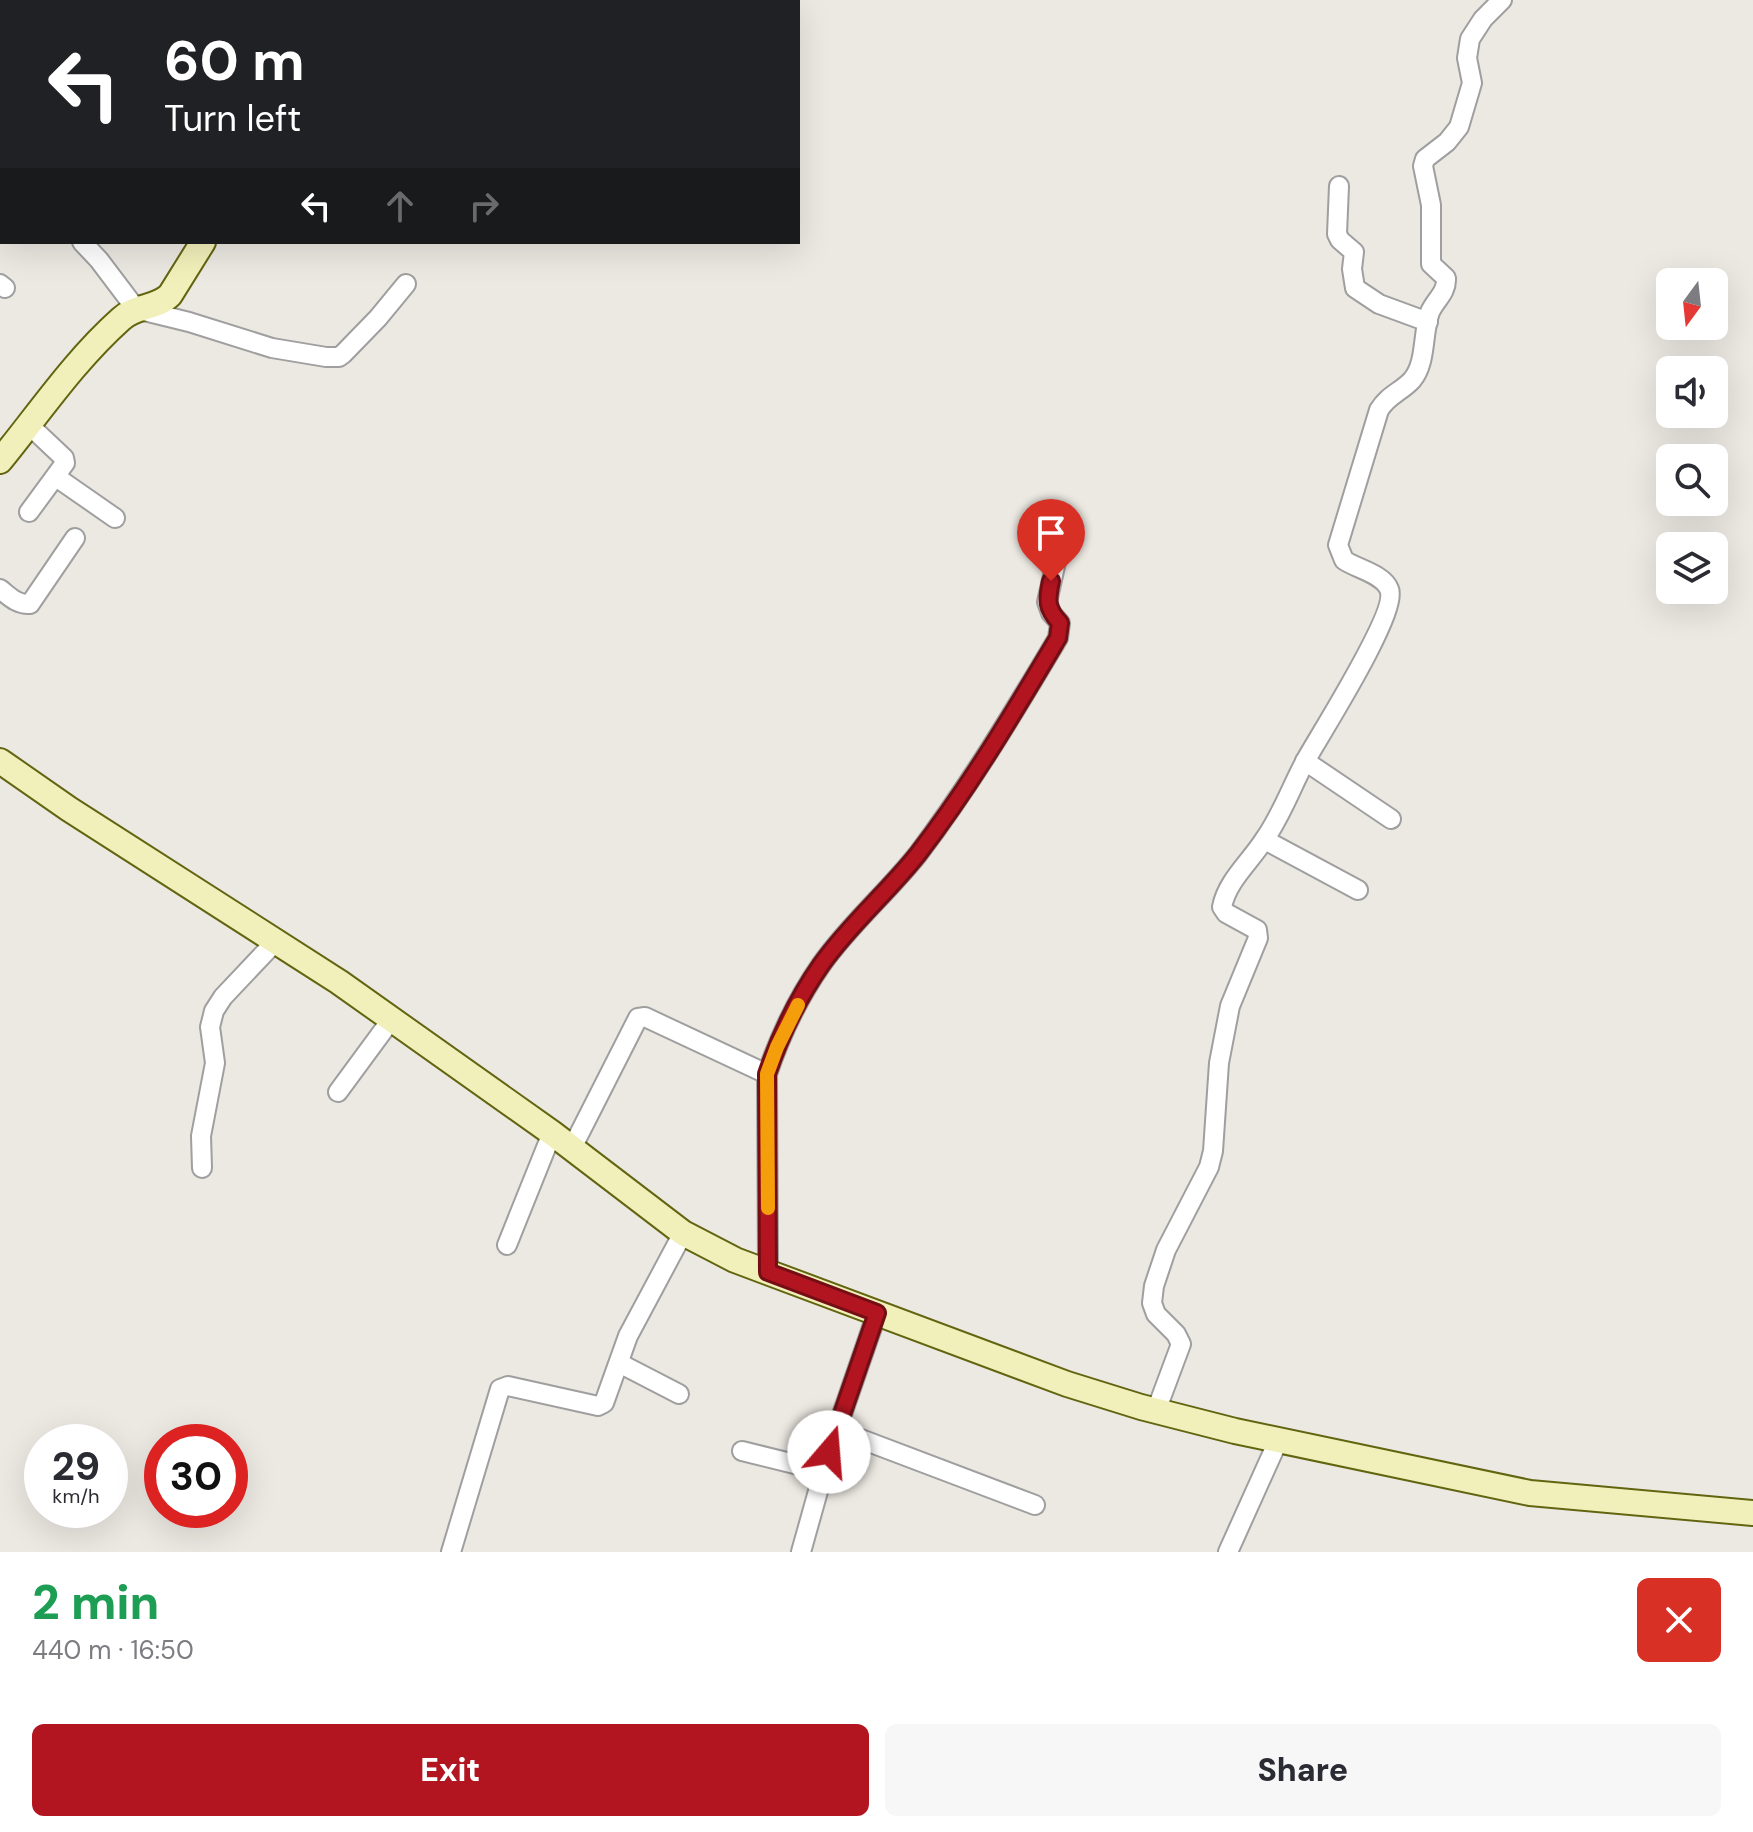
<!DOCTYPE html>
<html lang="en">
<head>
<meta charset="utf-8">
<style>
  body { margin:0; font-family:"DM Sans",sans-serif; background:#f7f7f7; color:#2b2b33; height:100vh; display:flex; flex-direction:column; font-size:30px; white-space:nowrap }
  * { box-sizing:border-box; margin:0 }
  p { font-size:26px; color:#7c7c81 }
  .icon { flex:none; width:44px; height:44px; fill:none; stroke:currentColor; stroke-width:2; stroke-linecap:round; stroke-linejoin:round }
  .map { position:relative; height:1552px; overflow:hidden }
  .details { display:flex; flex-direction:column; background:#fff; flex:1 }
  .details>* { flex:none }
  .top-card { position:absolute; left:0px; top:0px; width:800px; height:244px; box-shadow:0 8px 32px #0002; background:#202124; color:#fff; overflow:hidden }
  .needle { width:52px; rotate:195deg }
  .controls { position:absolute; left:1656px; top:268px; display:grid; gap:16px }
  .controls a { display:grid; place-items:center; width:72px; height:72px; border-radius:12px; background:#fff; box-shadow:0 8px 32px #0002; font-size:40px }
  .speed { position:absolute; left:24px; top:1424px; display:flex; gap:16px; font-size:40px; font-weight:700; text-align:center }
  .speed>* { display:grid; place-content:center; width:104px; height:104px; border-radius:50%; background:#fff; box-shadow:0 8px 32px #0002; line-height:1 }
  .speed small { font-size:20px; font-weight:400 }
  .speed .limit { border:12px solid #d22; background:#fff; color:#111 }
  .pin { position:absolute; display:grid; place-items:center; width:68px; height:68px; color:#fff; margin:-82px -34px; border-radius:50% 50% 50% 0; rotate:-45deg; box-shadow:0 0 8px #0007 }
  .pin .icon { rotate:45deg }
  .me { position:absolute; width:88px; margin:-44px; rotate:18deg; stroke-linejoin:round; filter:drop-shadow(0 0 6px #0008) }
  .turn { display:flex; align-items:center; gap:28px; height:168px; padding:0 32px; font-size:36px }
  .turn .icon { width:104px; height:104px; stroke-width:2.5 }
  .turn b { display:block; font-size:56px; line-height:68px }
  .lanes { display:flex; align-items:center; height:76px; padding:0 32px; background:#0003; justify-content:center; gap:40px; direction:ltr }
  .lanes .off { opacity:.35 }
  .round { display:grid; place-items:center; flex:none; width:84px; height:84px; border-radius:12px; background:#f7f7f7 }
  .overview { display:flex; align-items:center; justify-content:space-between; height:136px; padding:0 32px }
  h1 { font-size:48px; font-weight:800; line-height:60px; color:#1e9e55 }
  .cta { display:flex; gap:16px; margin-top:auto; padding:16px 32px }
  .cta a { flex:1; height:92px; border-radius:12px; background:#b21520; color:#fff; font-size:32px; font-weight:800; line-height:92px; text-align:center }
  .cta a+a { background:#f7f7f7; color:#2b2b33 }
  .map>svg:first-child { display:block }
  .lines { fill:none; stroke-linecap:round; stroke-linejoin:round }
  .street-casing { stroke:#9f9f9f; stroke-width:22 }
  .secondary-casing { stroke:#626510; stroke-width:28 }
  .street { stroke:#fff; stroke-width:18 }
  .secondary { stroke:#f2f0ba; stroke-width:24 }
  .route-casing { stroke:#740e15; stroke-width:20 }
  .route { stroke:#b21520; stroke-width:14 }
  .slow { stroke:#f59e0b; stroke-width:14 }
</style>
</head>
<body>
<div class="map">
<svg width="1753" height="1552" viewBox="0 0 1753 1552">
  <rect width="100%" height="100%" fill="#ece8e2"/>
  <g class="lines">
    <!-- street casing -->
    <g class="street-casing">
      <g id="street">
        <polyline points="348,0 350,2"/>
        <polyline points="0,172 2,173"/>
        <polyline points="1339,186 1337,234 1340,240 1354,252 1352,269 1355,288 1379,304 1428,322"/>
        <polyline points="82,242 99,260 136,309 189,322 272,348 326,357 339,357 343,354 378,318 406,284"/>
        <polyline points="0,284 5,288"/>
        <polyline points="56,477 115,518"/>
        <polyline points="29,512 65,463 64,458 29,425"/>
        <path d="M0 589C9 596 17 605 30 604L75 538"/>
        <polyline points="1305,761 1391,819"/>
        <polyline points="1265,840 1358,890"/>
        <polyline points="338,1092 391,1020"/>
        <polyline points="572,1148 638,1018 645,1017 767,1074"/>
        <polyline points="202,1168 201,1136 215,1063 210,1027 214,1011 223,997 275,942"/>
        <polyline points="507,1245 552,1133"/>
        <path d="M768 1272 767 1074C780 1036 798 998 821 965 849 925 888 892 918 854 970 785 1014 712 1058 638L1060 623 1051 613 1047 602 1064 526"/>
        <polyline points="619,1363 679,1394"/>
        <path d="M1156 1411 1181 1344 1176 1334 1156 1314 1152 1303 1154 1286 1166 1250 1209 1167 1213 1151 1219 1063 1230 1006 1258 938 1257 930 1226 913 1222 907C1227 881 1250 862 1264 840 1282 815 1292 785 1307 758 1321 733 1399 611 1389 589 1383 574 1357 569 1344 560L1338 545 1379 410C1388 395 1401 392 1412 380 1427 362 1422 333 1430 312 1435 300 1447 293 1446 278L1431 264V205L1423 166 1425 159 1447 142 1459 127 1472 83 1467 58 1470 39 1483 19 1502 0"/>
        <polyline points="837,1430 1035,1505"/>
        <polyline points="742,1451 823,1471"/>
        <polyline points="451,1552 500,1389 508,1386 598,1406 604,1403 628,1336 683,1233"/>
        <polyline points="801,1552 829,1452 877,1313"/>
        <polyline points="1228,1552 1278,1441"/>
      </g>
    </g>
    <!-- secondary casing -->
    <g class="secondary-casing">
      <g id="secondary">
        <polyline points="329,2 330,0"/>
        <path d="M0 461C40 412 74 361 121 319 136 305 156 309 170 295L203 242"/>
        <polyline points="0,761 69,809 339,982 552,1133 683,1233 735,1260 1067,1384 1141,1407 1235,1431 1530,1493 1753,1513"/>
      </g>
    </g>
    <!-- street -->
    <use href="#street" class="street"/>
    <!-- secondary -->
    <use href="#secondary" class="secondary"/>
  </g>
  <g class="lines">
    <!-- route casing -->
    <g class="route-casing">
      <path id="route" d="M829 1452 877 1313 768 1272 767 1074C780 1036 798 998 821 965 849 925 888 892 918 854 971 785 1014 712 1058 638L1060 623C1046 608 1047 600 1051 581"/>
    </g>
    <!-- route -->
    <use href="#route" class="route"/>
    <!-- slow -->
    <polyline class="slow" points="768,1208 767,1074 777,1047 798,1005"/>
  </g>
</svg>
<div class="controls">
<a><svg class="needle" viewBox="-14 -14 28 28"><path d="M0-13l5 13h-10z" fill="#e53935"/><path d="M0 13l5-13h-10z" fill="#7c7c81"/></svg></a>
<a><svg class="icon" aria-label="sound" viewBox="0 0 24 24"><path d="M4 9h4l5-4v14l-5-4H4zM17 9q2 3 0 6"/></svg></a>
<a><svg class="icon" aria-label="search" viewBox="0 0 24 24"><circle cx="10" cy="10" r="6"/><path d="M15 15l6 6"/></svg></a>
<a><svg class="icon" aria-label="layers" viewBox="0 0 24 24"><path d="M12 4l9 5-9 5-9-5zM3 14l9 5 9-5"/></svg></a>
</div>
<div class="speed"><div>29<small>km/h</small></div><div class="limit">30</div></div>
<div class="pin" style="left:1051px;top:581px;background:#d93025"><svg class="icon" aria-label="arrive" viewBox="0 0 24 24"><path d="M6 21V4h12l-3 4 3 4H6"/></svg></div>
<svg class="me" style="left:829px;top:1452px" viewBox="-20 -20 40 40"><circle r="19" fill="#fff"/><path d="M0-13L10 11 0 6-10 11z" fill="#b21520"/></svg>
<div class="top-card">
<div class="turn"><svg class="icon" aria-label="left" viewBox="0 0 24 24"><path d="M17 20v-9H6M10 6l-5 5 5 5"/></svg><div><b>60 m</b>Turn left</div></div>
<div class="lanes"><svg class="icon" aria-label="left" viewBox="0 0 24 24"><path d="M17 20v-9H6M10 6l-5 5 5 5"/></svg><svg class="icon off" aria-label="ahead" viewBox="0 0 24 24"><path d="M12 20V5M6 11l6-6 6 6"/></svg><svg class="icon off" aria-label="right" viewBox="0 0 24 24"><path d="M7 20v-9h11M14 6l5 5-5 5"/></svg></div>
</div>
</div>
<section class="details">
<div class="overview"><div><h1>2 min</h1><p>440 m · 16:50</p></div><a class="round" style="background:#d93025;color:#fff"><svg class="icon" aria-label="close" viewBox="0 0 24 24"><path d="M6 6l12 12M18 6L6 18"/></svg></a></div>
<div class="cta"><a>Exit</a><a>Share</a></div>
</section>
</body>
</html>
